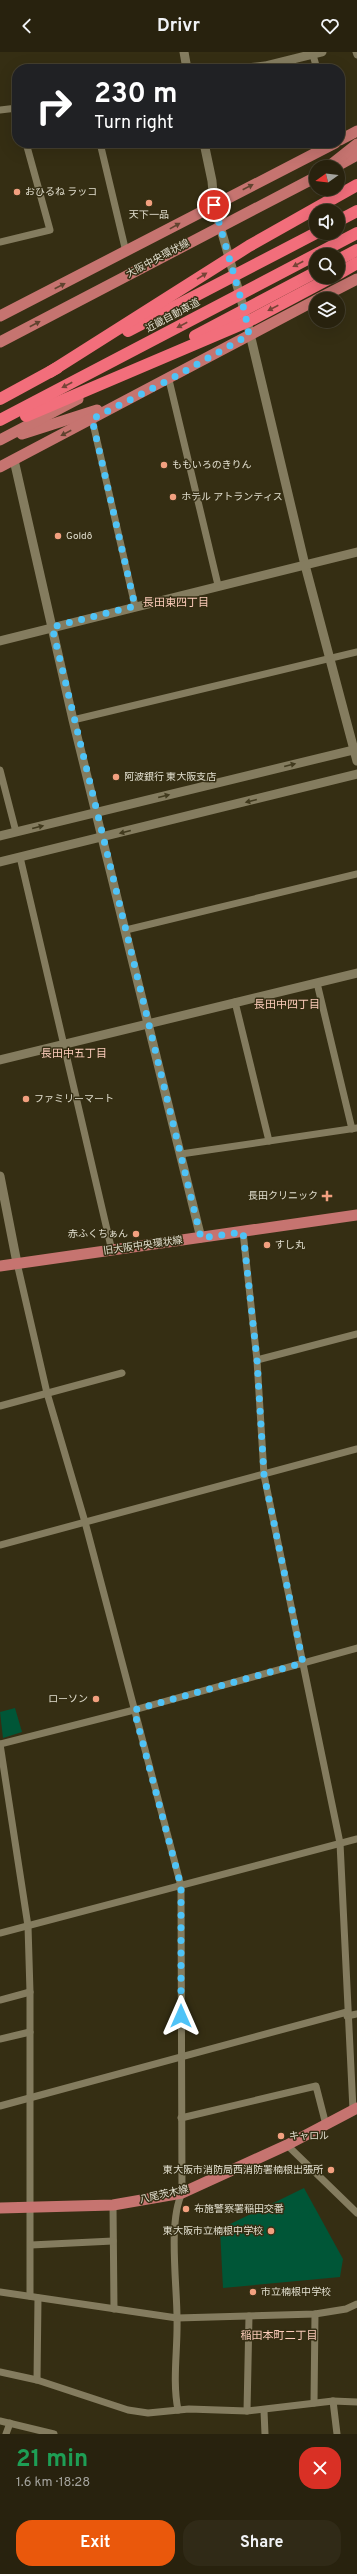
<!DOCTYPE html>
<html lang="en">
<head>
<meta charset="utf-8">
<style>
  body { margin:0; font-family:Overpass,"Noto Sans JP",sans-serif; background:#302a17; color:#f1f3f6; height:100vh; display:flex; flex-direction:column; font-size:15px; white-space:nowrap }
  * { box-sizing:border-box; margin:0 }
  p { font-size:13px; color:#a5a49e }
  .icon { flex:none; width:22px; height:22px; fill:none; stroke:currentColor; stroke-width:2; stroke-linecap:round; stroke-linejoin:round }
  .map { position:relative; height:2382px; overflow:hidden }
  .panel { display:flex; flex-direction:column; background:#28220e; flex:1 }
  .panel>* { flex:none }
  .hud { position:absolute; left:12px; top:12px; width:333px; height:84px; border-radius:16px; box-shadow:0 4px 16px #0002,0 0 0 1px #443f2e; background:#202124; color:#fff; overflow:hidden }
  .needle { width:26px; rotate:256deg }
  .controls { position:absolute; left:309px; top:108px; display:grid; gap:8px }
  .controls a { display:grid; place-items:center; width:36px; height:36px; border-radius:50%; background:#28220e; box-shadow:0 4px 16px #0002,0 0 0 1px #443f2e; font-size:20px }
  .pin { position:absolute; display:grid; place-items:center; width:34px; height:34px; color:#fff; margin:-17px; border:2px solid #fff; border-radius:50%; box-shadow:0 1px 4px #0007 }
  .me { position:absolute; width:44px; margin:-22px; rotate:0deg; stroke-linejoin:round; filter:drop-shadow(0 0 3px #0008) }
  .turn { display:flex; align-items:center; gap:14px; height:84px; padding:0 16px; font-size:18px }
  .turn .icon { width:52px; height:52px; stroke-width:2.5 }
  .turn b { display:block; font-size:28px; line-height:34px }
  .round { display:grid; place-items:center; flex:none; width:42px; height:42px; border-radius:16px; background:#302a17 }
  .headline { display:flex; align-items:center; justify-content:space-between; height:68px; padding:0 16px }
  h1 { font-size:24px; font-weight:700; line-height:30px; color:#1e9e55 }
  .button { display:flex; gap:8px; margin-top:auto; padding:8px 16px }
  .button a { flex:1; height:46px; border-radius:16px; background:#ea580c; color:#fff; font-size:16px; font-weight:700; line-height:46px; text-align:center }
  .button a+a { background:#302a17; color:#f1f3f6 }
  header { display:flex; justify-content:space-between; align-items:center; height:52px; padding:0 16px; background:#28220e; font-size:18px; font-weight:700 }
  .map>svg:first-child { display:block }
  .green { fill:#005637 }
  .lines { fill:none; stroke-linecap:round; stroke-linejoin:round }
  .minor { stroke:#847c5f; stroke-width:7 }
  .tertiary { stroke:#847c5f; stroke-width:9 }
  .primary { stroke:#c67470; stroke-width:11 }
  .motorway { stroke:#f26e7b; stroke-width:12 }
  .oneway { fill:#60432f }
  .oneway2 { fill:#774437 }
  .oneway3 { fill:#413a1e }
  .route { stroke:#4fc3f7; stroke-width:7; stroke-dasharray:0 12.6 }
  .poi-dot { fill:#f2a07f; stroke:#352e13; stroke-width:1.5 }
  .labels { text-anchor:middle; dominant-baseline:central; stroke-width:3; stroke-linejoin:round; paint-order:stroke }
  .poi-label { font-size:10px; fill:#e1dece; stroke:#352e13; text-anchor:start }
  .street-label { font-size:10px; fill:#e1dece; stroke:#352e13 }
  .neighbourhood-label { font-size:11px; fill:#fcccba; stroke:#352e13 }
</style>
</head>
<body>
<header><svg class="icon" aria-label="back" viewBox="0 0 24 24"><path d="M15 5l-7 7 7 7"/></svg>Drivr<svg class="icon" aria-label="heart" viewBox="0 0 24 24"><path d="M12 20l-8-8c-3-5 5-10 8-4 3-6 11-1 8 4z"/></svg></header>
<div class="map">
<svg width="357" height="2382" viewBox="0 0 357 2382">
  <rect width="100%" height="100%" fill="#352e13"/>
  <!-- green -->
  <g class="green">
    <polygon points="15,1656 22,1680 3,1686 0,1660"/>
    <polygon points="304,2136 343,2207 340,2225 223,2236 220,2177"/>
  </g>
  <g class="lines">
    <!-- minor -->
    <g class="minor">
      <polyline points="356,0 357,3"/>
      <polyline points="313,3 317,17"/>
      <polyline points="0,58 17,56"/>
      <polyline points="100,91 126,200"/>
      <polyline points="0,190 50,178 26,91"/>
      <polyline points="169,328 218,533"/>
      <polyline points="92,367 135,554"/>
      <polyline points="73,668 357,600"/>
      <polyline points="0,718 16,780"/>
      <polyline points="20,805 112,1199"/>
      <polyline points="126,878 357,822"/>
      <polyline points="317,931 352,1077"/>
      <polyline points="235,950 269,1089"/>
      <polyline points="181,1102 357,1076"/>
      <polyline points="243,1180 257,1308 264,1423 340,1791 353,2058"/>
      <path d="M17 1211 47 1341 85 1470 181 1834 182 2141C168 2170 177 2232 177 2266 178 2296 172 2328 178 2358"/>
      <polyline points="257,1308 357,1282"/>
      <polyline points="0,1354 122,1321"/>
      <polyline points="0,1493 357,1397"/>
      <polyline points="0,1692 28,1874 30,1940 30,2244"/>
      <polyline points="0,1692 134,1658 357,1596"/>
      <polyline points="0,1881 357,1787"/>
      <polyline points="0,1948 30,1940"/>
      <polyline points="347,1964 357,1962"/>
      <polyline points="0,1987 30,1980"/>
      <polyline points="0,2054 347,1960"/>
      <polyline points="181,2066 316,2034 326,2073"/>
      <polyline points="287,2093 357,2161"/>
      <polyline points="113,2153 114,2257"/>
      <polyline points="31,2193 113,2189"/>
      <polyline points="0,2240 177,2266 315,2262 346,2257 357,2252"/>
      <polyline points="0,2320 37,2328 128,2358 148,2361 189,2357 247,2359 333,2349 357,2350"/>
      <polyline points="37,2328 38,2246"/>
      <polyline points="333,2349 337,2382"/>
      <polyline points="314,2351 315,2262"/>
      <polyline points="247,2359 249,2264"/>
      <polyline points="264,2359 265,2382"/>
      <polyline points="0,2369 54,2382"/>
      <polyline points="6,2382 10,2371"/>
    </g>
    <!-- tertiary -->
    <g class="tertiary">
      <polyline points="184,0 187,17"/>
      <polyline points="237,17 265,14 322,0"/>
      <polyline points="204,91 212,129 214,153 245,261 305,513 357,709"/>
      <polyline points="14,408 73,668 201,1186"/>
      <polyline points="0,589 357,500"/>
      <polyline points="0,784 357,697"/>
      <polyline points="0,810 357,722"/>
      <polyline points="0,1008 357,921"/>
      <polyline points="0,1124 17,1211"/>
    </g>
    <!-- primary -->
    <g class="primary">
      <polyline points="340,88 357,79"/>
      <polyline points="339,113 357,103"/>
      <polyline points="328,115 357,92"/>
      <polyline points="318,247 357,227"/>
      <polyline points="0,264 335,91"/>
      <polyline points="0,290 316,125"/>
      <polyline points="22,382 97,358"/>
      <polyline points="0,388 78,347"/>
      <polyline points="0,415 316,248"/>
      <polyline points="0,1214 357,1163"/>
      <polyline points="0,2156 113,2153 182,2141 287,2093 357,2056"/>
    </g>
    <!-- motorway -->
    <g class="motorway">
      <polyline points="338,169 357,159"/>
      <polyline points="338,208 357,198"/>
      <polyline points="338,222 357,211"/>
      <polyline points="128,279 316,181"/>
      <polyline points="195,284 316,220"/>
      <polyline points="50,320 249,194 357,133"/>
      <polyline points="0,347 57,316"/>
      <polyline points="26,364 249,269 332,225"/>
      <polyline points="0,368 357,181"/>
    </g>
  </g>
  <!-- one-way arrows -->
  <defs><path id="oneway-solid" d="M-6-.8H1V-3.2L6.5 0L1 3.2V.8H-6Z"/></defs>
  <g class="oneway">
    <use href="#oneway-solid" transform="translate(248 135) rotate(-27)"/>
    <use href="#oneway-solid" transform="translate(175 174) rotate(-29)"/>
    <use href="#oneway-solid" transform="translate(60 234) rotate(-27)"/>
    <use href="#oneway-solid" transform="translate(35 272) rotate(-28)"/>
    <use href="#oneway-solid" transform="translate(66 381) rotate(152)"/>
  </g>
  <g class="oneway2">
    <use href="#oneway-solid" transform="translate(298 212) rotate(152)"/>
    <use href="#oneway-solid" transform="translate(202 224) rotate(-32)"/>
    <use href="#oneway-solid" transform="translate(273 256) rotate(153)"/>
    <use href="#oneway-solid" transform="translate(182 273) rotate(152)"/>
    <use href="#oneway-solid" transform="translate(67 333) rotate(152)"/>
  </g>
  <g class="oneway3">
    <use href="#oneway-solid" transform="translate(290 713) rotate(-14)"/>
    <use href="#oneway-solid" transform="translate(164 744) rotate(-14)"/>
    <use href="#oneway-solid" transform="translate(251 749) rotate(166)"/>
    <use href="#oneway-solid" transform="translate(38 775) rotate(-14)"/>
    <use href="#oneway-solid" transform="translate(125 780) rotate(166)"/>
  </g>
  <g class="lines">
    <!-- route -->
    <polyline class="route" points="181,1964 181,1834 134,1658 303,1611 264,1423 257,1308 243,1180 201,1186 52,575 135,554 92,367 169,328 249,283 245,261 214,153"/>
  </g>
  <!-- markers -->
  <g class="poi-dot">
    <circle cx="17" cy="140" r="4"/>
    <circle cx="149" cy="151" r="4"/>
    <circle cx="164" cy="413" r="4"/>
    <circle cx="173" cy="445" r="4"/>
    <circle cx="58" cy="484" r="4"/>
    <circle cx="116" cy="725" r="4"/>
    <circle cx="26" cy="1047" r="4"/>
    <path d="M325 1138h4v4h4v4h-4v4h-4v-4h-4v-4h4z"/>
    <circle cx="136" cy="1182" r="4"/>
    <circle cx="267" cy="1193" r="4"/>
    <circle cx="96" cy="1647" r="4"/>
    <circle cx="281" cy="2084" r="4"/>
    <circle cx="331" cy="2118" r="4"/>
    <circle cx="186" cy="2157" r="4"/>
    <circle cx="271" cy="2179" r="4"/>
    <circle cx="253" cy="2240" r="4"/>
  </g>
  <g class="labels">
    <!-- poi labels -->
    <g class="poi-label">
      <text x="25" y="140">おひるね ラッコ</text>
      <text x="149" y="163" text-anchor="middle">天下一品</text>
      <text x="172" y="413">ももいろのきりん</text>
      <text x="181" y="445">ホテル アトランティス</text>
      <text x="66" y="484">Goldô</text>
      <text x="124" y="725">阿波銀行 東大阪支店</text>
      <text x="34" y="1047">ファミリーマート</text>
      <text x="318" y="1144" text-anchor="end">長田クリニック</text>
      <text x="128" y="1182" text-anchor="end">赤ふくちぁん</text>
      <text x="275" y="1193">すし丸</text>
      <text x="88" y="1647" text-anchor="end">ローソン</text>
      <text x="289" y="2084">キャロル</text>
      <text x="323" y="2118" text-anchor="end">東大阪市消防局西消防署楠根出張所</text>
      <text x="194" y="2157">布施警察署稲田交番</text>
      <text x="263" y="2179" text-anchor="end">東大阪市立楠根中学校</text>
      <text x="261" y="2240">市立楠根中学校</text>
    </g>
    <!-- street labels -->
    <g class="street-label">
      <text transform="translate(158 207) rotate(-28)">大阪中央環状線</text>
      <text transform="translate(173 264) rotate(-28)">近畿自動車道</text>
      <text transform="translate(143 1194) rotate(-8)">旧大阪中央環状線</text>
      <text transform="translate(164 2143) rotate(-13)">八尾茨木線</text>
    </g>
    <!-- neighbourhood labels -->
    <g class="neighbourhood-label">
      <text x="176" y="551">長田東四丁目</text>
      <text x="287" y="953">長田中四丁目</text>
      <text x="74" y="1002">長田中五丁目</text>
      <text x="279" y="2284">稲田本町二丁目</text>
    </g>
  </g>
</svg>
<div class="controls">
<a><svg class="needle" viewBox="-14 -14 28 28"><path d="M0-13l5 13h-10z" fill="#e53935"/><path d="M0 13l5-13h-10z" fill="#a5a49e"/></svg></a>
<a><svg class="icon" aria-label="sound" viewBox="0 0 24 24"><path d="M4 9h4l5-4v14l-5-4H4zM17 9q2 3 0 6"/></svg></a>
<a><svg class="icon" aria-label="search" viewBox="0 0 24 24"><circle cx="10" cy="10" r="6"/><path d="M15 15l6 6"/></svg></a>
<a><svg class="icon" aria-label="layers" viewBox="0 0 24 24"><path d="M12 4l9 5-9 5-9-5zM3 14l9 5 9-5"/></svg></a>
</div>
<div class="pin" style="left:214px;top:153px;background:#d93025"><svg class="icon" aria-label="arrive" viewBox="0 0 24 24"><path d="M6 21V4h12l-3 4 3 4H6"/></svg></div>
<svg class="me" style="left:181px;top:1964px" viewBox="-20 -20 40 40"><path d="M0-17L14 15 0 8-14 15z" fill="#4fc3f7" stroke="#fff" stroke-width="4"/></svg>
<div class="hud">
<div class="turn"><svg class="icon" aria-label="right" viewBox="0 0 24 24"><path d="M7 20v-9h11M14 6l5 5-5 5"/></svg><div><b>230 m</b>Turn right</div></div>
</div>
</div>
<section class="panel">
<div class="headline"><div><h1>21 min</h1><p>1.6 km · 18:28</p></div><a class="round" style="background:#d93025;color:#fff"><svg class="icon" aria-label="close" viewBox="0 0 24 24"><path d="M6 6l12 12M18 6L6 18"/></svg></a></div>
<div class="button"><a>Exit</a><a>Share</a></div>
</section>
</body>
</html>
